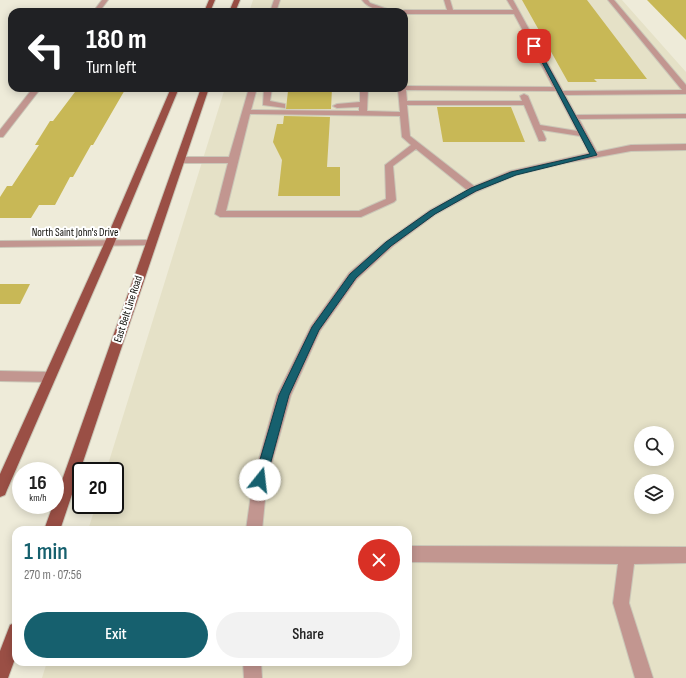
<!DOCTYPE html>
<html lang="en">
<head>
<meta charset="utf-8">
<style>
  body { margin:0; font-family:"Sofia Sans Condensed",sans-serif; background:#f2f2f2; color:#222; height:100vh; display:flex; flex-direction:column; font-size:15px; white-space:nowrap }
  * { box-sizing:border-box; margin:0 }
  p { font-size:13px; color:#767676 }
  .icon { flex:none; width:22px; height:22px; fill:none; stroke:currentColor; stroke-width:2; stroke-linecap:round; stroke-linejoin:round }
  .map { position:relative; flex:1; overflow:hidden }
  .side { position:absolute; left:12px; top:526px; width:400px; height:140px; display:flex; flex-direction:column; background:#fff; border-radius:12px; box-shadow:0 2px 10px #0003 }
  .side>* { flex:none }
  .banner { position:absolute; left:8px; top:8px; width:400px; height:84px; border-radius:12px; box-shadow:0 2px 10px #0003; background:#202124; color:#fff; overflow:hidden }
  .fabs { position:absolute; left:634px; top:426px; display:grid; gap:8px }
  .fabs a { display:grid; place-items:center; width:40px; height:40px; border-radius:50%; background:#fff; box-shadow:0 2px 10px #0003; font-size:20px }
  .speed { position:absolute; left:12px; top:462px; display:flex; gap:8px; font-size:20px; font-weight:700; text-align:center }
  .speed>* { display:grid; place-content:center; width:52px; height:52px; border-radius:50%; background:#fff; box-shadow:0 2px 10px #0003; line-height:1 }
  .speed small { font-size:10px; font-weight:400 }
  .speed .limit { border:2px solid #111; border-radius:6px; background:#fff; color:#111 }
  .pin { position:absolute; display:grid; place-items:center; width:34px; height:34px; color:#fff; margin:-17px; border-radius:8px; box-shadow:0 2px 6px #0006 }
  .me { position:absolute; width:44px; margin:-22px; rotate:16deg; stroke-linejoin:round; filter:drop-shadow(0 0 3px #0008) }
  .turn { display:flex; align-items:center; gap:14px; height:84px; padding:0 12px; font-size:18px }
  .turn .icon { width:52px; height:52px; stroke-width:2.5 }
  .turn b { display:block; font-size:28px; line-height:34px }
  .round { display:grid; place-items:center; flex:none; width:42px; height:42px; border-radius:21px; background:#f2f2f2 }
  .head { display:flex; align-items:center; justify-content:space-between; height:68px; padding:0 12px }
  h1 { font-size:24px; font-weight:600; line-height:30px; color:#16606e }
  .primary-button { display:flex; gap:8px; margin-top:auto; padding:8px 12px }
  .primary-button a { flex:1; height:46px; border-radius:24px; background:#16606e; color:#fff; font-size:16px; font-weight:600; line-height:46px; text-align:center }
  .primary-button a+a { background:#f2f2f2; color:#222 }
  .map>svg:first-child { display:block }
  .built { fill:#e5e1c7; fill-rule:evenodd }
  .building { fill:#c8b856 }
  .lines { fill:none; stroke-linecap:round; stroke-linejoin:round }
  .minor-casing { stroke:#cac7b8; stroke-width:2 }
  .major-casing { stroke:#cac7b8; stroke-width:2 }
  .minor { fill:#c29690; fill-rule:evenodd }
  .major { fill:#9a4f45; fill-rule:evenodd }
  .route { fill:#16606e; stroke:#0e3e48 }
  .labels { text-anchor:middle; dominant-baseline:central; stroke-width:4; stroke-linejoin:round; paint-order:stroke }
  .street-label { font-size:11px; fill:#0e0d08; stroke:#fff }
</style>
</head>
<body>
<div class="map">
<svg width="686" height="678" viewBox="0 0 686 678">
  <rect width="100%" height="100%" fill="#eeebd9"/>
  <!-- built -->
  <path class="built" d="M253 0H622L686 72V678H42L47 662H408V530H88L96 505H115V471H106L225 88H404V12H249ZM641 433H667V459H641ZM641 481H667V507H641Z"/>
  <!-- building -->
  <g class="building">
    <polygon points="522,0 587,0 647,79 594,79 597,82 568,82"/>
    <polygon points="647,0 686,0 686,40"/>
    <polygon points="78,88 126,88 93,145 91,145 73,177 70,177 55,205 39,205 31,218 0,218 0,197 7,186 12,186 39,145 35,145 50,121 53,121"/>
    <polygon points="295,88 332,88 331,109 286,109 288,91 294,91"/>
    <polygon points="437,107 511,107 525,142 443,142"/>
    <polygon points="284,116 330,117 327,167 340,167 340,196 278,196 282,160 273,142 277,124 283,124"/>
    <polygon points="0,284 30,284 20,304 0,304"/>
  </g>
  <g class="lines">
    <!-- minor casing -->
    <g class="minor-casing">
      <g id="minor">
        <polygon points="102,0 108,0 99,12 93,12"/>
        <polygon points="274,0 280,0 276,12 270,12"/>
        <path d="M362 0H368L370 3 396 12C385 12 369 10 362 0Z"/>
        <path d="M444 0H450L453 10H513L507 0H513L563 91 682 90 608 0H614L686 85V94L565 95 576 115 686 114V118L579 119 597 152 631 145 686 144V150L631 151 566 163 516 175 476 192 436 214 393 246 357 279 320 331 291 395 267 480 262 530H246L253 480 277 395 311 326 349 273 385 242 430 210 467 190 416 149 393 166 396 200 394 202 361 217H220L215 214 228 163H180L176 160 180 157H229L249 88H257L251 110 359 111V107L337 108 333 106 337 104 360 102V88H368L367 111 400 112 398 90 391 88H404V86L553 87 514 14H404V12H401L404 10H447ZM406 90 556 91 577 131 540 125 528 96 524 94 520 96 522 101H407ZM407 105H524L539 141H545L546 139 542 130 580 136 589 153 510 171 474 186 410 136ZM250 114 400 116 402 137 411 145 385 165 386 199 359 211H226Z"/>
        <polygon points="33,88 41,88 3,137 0,137 0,130"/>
        <polygon points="264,88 272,88 270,101 285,104 285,108 263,105"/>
        <polygon points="150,240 154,241 155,243 154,245 0,247 0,241"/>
        <polygon points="0,371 49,372 53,373 55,377 53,381 49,382 0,381"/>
        <polygon points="408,546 686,547 686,563 634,564 629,603 653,678 635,678 613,603 618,564 408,562"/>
        <polygon points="243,662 261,662 262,678 244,678"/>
      </g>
    </g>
    <!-- major casing -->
    <g class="major-casing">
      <g id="major">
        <polygon points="209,0 215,0 210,12 204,12"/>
        <polygon points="234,0 240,0 235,12 229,12"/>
        <polygon points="171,88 179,88 114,244 7,490 5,495 0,497 0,474 104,244"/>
        <polygon points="201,88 209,88 60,530 44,530 53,505 55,505 55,500"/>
        <polygon points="16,622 16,656 8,678 0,678 0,651 10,625"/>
      </g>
    </g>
    <!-- minor -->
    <use href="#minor" class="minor"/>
    <!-- major -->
    <use href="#major" class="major"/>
  </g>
  <!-- route -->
  <polygon class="route" points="533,45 537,46 597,155 516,175 476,191 435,214 391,246 356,278 319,330 289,395 266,480 264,483 260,485 256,483 254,480 279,395 312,327 350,274 386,242 430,211 471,188 511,172 590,154"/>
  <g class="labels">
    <!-- street labels -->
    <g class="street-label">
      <text x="75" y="232">North Saint John's Drive</text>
      <text transform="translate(128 309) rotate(-72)">East Belt Line Road</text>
    </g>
  </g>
</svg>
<div class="fabs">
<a><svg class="icon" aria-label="search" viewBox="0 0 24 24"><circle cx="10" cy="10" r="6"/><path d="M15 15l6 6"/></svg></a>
<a><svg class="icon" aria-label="layers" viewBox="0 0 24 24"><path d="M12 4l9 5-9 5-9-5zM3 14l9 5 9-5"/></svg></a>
</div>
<div class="speed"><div>16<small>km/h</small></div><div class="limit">20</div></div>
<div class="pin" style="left:534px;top:46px;background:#d93025"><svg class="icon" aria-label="arrive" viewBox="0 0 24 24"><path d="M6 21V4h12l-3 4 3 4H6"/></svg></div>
<svg class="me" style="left:260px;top:480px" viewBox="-20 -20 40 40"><circle r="19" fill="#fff"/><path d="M0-13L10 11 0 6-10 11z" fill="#16606e"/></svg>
<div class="banner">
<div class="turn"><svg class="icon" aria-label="left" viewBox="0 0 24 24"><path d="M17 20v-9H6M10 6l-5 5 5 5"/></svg><div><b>180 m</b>Turn left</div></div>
</div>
<section class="side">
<div class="head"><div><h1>1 min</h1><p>270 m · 07:56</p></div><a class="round" style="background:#d93025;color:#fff"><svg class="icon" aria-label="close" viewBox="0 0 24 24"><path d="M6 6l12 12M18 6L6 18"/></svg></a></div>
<div class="primary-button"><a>Exit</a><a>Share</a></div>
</section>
</div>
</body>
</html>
